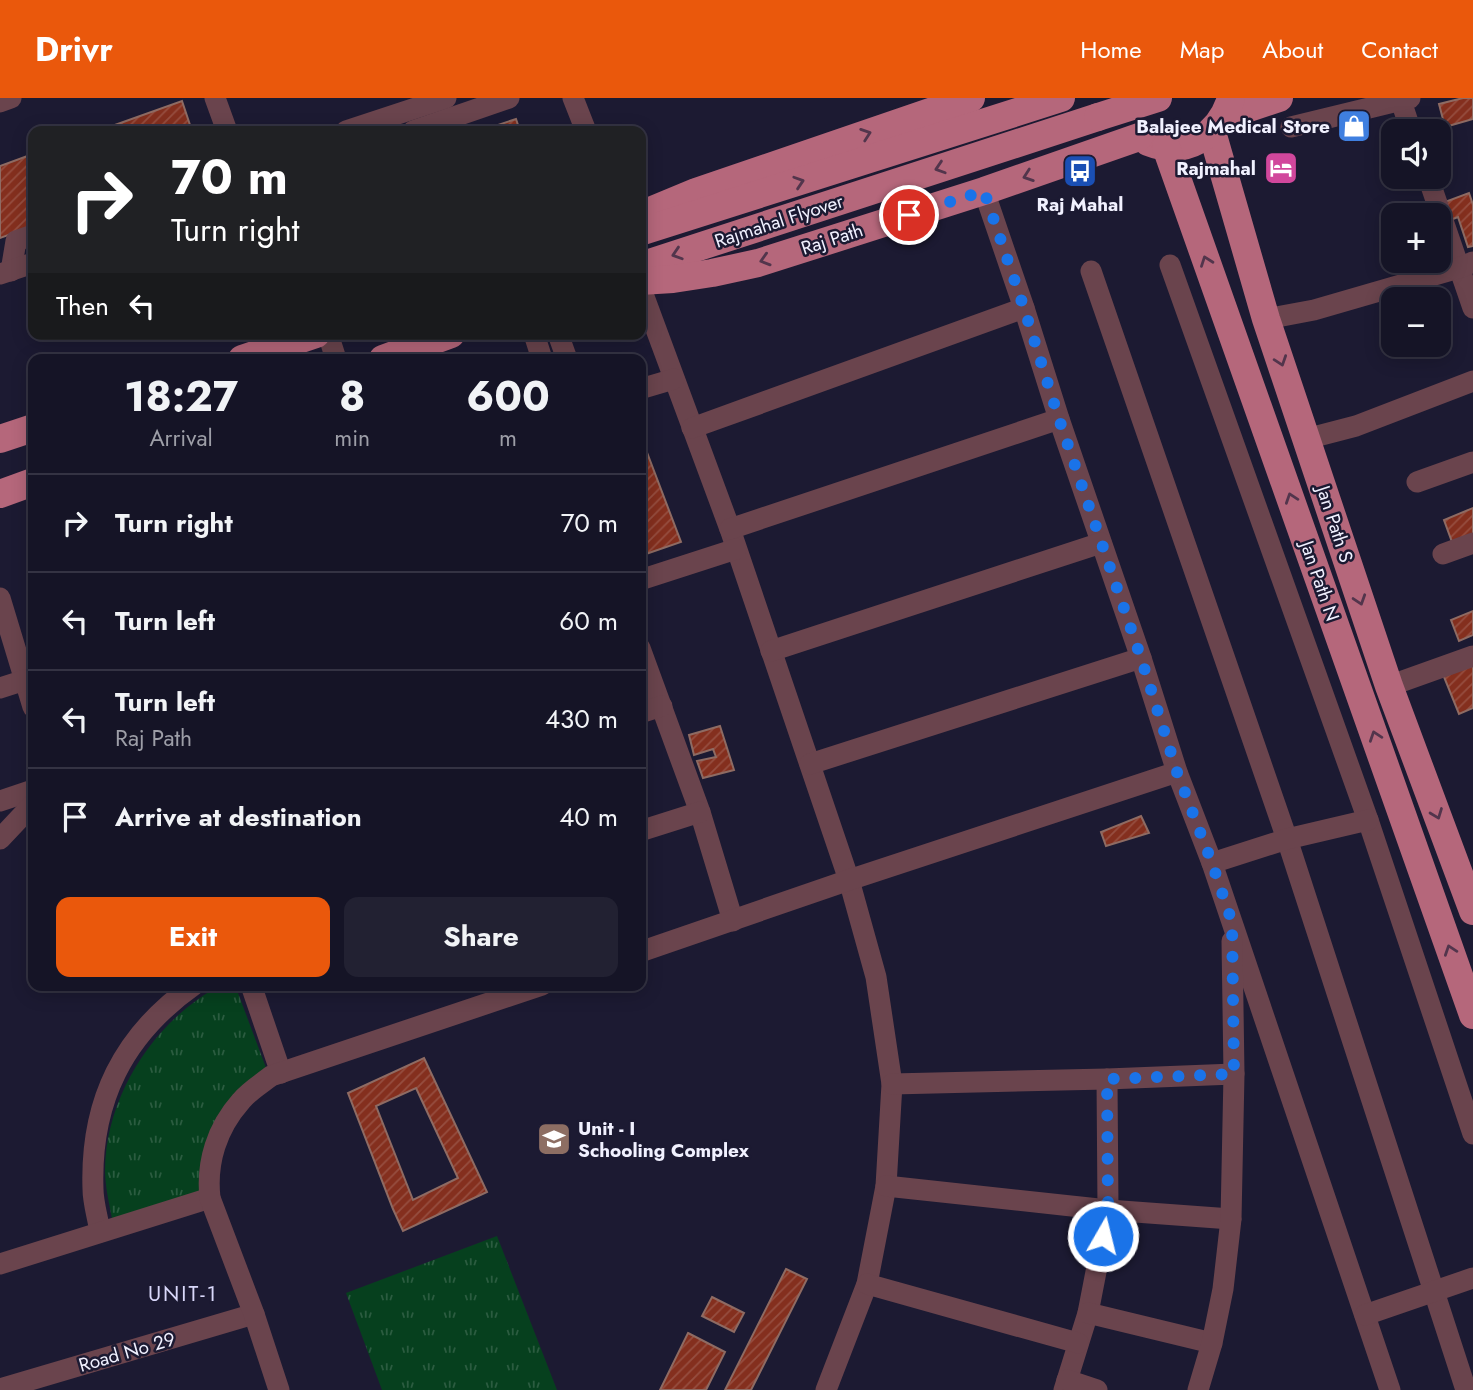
<!DOCTYPE html>
<html lang="en">
<head>
<meta charset="utf-8">
<style>
  body { margin:0; font-family:Jost,sans-serif; background:#222132; color:#f1f3f6; height:100vh; display:flex; flex-direction:column; font-size:26px; white-space:nowrap }
  * { box-sizing:border-box; margin:0 }
  p { font-size:23px; color:#9d9ea7 }
  .icon { flex:none; width:38px; height:38px; fill:none; stroke:currentColor; stroke-width:2; stroke-linecap:round; stroke-linejoin:round }
  .map { position:relative; flex:1; overflow:hidden }
  .sheet { position:absolute; left:28px; top:256px; width:618px; height:637px; display:flex; flex-direction:column; background:#151426; border-radius:14px; box-shadow:0 4px 18px #0003,0 0 0 2px #343343 }
  .sheet>* { flex:none }
  .guide { position:absolute; left:28px; top:28px; width:618px; height:214px; border-radius:14px; box-shadow:0 4px 18px #0003,0 0 0 2px #343343; background:#202124; color:#fff; overflow:hidden }
  .controls { position:absolute; left:1381px; top:21px; display:grid; gap:14px }
  .controls a { display:grid; place-items:center; width:70px; height:70px; border-radius:14px; background:#151426; box-shadow:0 4px 18px #0003,0 0 0 2px #343343; font-size:35px }
  .pin { position:absolute; display:grid; place-items:center; width:60px; height:60px; color:#fff; margin:-30px; border:4px solid #fff; border-radius:50%; box-shadow:0 2px 7px #0007 }
  .me { position:absolute; width:77px; margin:-38px; rotate:8deg; stroke-linejoin:round; filter:drop-shadow(0 0 5px #0008) }
  .turn { display:flex; align-items:center; gap:24px; height:147px; padding:0 28px; font-size:32px }
  .turn .icon { width:91px; height:91px; stroke-width:2.5 }
  .turn b { display:block; font-size:49px; line-height:60px }
  .then { display:flex; align-items:center; height:66px; padding:0 28px; background:#0003; gap:14px; font-size:26px }
  .eta { display:flex; justify-content:space-evenly; align-items:center; height:119px; text-align:center }
  .eta b { font-size:42px; font-weight:700; line-height:49px }
  .action { display:flex; gap:14px; margin-top:auto; padding:14px 28px }
  .action a { flex:1; height:80px; border-radius:14px; background:#ea580c; color:#fff; font-size:28px; font-weight:700; line-height:80px; text-align:center }
  .action a+a { background:#222132; color:#f1f3f6 }
  ul { padding:0; list-style:none }
  li { display:flex; align-items:center; gap:21px; height:98px; padding:0 28px; border-top:2px solid #343343 }
  li div { flex:1 }
  li b { display:block; font-size:26px }
  li em { font-style:normal }
  header { display:flex; align-items:center; gap:42px; box-sizing:border-box; height:98px; padding:0 35px; background:#ea580c; color:#fff }
  header strong { font-size:33px }
  nav { display:flex; gap:38px; margin-inline-start:auto; font-size:24px }
  .map>svg:first-child { display:block }
  .park { fill:url(#park-tufts) }
  .building { fill:url(#building-hatch); stroke:#8e6b63; stroke-width:2; fill-rule:evenodd }
  .lines { fill:none; stroke-linecap:round; stroke-linejoin:round }
  .minor { stroke:#6a444d; stroke-width:21 }
  .major { stroke:#b5677b; stroke-width:28 }
  .major-bridge { stroke:#b5677b; stroke-width:28 }
  .oneway { stroke:#52354c }
  .route { stroke:#1a73e8; stroke-width:12; stroke-dasharray:0 21.6 }
  .labels { text-anchor:middle; dominant-baseline:central; stroke-width:5; stroke-linejoin:round; paint-order:stroke }
  .poi-label { font-size:19px; font-weight:bold; fill:#f1f1ff; stroke:#1c1a32; text-anchor:end }
  .street-label { font-size:19px; fill:#f1f1ff; stroke:#1c1a32 }
  .neighbourhood-label { font-size:21px; letter-spacing:2px; fill:#d9d8fa; stroke:#1c1a32 }
</style>
</head>
<body>
<header>
<strong>Drivr</strong>
<nav><a>Home</a><a>Map</a><a>About</a><a>Contact</a></nav>
</header>
<div class="map">
<svg width="1473" height="1292" viewBox="0 0 1473 1292">
  <defs>
    <pattern id="park-tufts" width="24" height="20" patternUnits="userSpaceOnUse" patternTransform="scale(1.75)"><rect width="24" height="20" fill="#06401e"/><path d="M3 7l-1-3M5 7V3M7 7l1-3M15 17l-1-3M17 17v-4M19 17l1-3" fill="none" stroke="#2b5c40"/></pattern>
    <pattern id="building-hatch" width="6" height="6" patternUnits="userSpaceOnUse" patternTransform="scale(1.75)"><rect width="6" height="6" fill="#842f1e"/><path d="M-1 1l2-2M0 6l6-6M5 7l2-2" fill="none" stroke="#964e40"/></pattern>
  </defs>
  <rect width="100%" height="100%" fill="#1c1a32"/>
  <!-- park -->
  <g class="park">
    <path d="M221 887H235L268 975 247 987 202 1097 113 1126C110 1108 105 1090 105 1072 106 996 155 922 221 887Z"/>
    <polygon points="497,1138 557,1292 382,1292 346,1195"/>
  </g>
  <!-- building -->
  <g class="building">
    <polygon points="1463,0 1473,0 1473,21 1445,29 1439,6"/>
    <polygon points="182,3 192,33 98,33"/>
    <polygon points="516,21 520,33 480,33"/>
    <polygon points="33,56 33,128 0,140 0,68"/>
    <polygon points="1469,95 1473,107 1473,148 1468,149 1458,119 1448,123 1442,105"/>
    <polygon points="640,336 681,444 640,458 642,416"/>
    <polygon points="1473,410 1473,436 1452,444 1444,422"/>
    <polygon points="1473,513 1473,537 1459,543 1451,522"/>
    <polygon points="1473,567 1473,610 1459,616 1442,574"/>
    <polygon points="720,628 734,672 703,680 697,663 716,659 713,651 694,657 689,637"/>
    <polygon points="1141,718 1149,735 1106,748 1101,734"/>
    <path d="M424 960 487 1094 403 1133 393 1111 348 995ZM416 990 458 1080 413 1102 376 1008Z"/>
    <polygon points="786,1171 807,1181 751,1292 725,1292"/>
    <polygon points="712,1199 744,1215 734,1234 702,1218"/>
    <polygon points="688,1235 725,1254 706,1292 660,1292"/>
  </g>
  <g class="lines">
    <!-- minor -->
    <g class="minor">
      <polyline points="215,0 227,33"/>
      <polyline points="573,0 586,33"/>
      <polyline points="1400,0 1411,33"/>
      <polyline points="0,4 11,0"/>
      <polyline points="1291,29 1410,0"/>
      <polyline points="346,33 446,0"/>
      <polyline points="413,33 509,0"/>
      <polyline points="1428,79 1473,210"/>
      <polyline points="984,93 1024,210 1059,321 1141,560 1177,674 1212,765 1390,1292"/>
      <polyline points="1170,167 1368,722 1473,1036"/>
      <polyline points="11,173 16,143 33,137"/>
      <polyline points="1091,173 1287,741 1466,1292"/>
      <polyline points="0,176 33,165"/>
      <polyline points="640,188 730,431 849,782 876,879 892,986 886,1088 867,1186 826,1292"/>
      <polyline points="1266,221 1314,212 1459,170 1473,164"/>
      <polyline points="328,236 336,261"/>
      <polyline points="534,236 542,261"/>
      <polyline points="558,236 567,261"/>
      <polyline points="640,291 674,281"/>
      <polyline points="692,330 1024,210"/>
      <polyline points="1306,341 1356,328 1473,283"/>
      <polyline points="1417,384 1473,364"/>
      <polyline points="730,431 1059,321"/>
      <polyline points="1443,456 1473,445"/>
      <polyline points="640,482 736,451"/>
      <polyline points="0,500 33,609"/>
      <polyline points="640,550 700,714 733,823"/>
      <polyline points="771,553 1101,445"/>
      <polyline points="1389,588 1473,558"/>
      <polyline points="0,590 25,582"/>
      <polyline points="640,615 662,608"/>
      <polyline points="810,666 1141,560"/>
      <polyline points="0,703 33,692"/>
      <polyline points="640,733 700,714"/>
      <polyline points="0,741 33,706"/>
      <polyline points="1212,765 1287,741 1368,722"/>
      <polyline points="640,854 849,782 1177,674"/>
      <polyline points="251,887 281,975"/>
      <polyline points="1107,981 1234,976"/>
      <polyline points="892,986 1107,981 1108,1112 1088,1215 1064,1292"/>
      <polyline points="886,1088 1108,1112 1231,1121"/>
      <path d="M100 1134C98 1120 93 1105 93 1091 90 1003 123 937 194 887"/>
      <polyline points="0,1166 210,1100"/>
      <polyline points="867,1186 1078,1245"/>
      <polyline points="1088,1215 1212,1245"/>
      <polyline points="1365,1217 1473,1180"/>
      <polyline points="1067,1282 1097,1292"/>
      <polyline points="0,1291 254,1216"/>
      <path d="M279 1292 254 1216 210 1100C206 1064 217 1030 241 1003 249 993 261 986 271 978L542 887"/>
      <polyline points="1198,1292 1212,1245 1223,1191 1231,1121 1234,976 1232,843"/>
    </g>
    <!-- major -->
    <g class="major">
      <polyline points="1225,18 1279,0"/>
      <polyline points="1212,34 1266,221 1389,588 1473,813"/>
      <path d="M1148 44C1186 59 1220 37 1231 0"/>
      <polyline points="1166,49 1473,917"/>
      <polyline points="643,116 696,94 971,0"/>
      <polyline points="640,134 1061,0"/>
      <polyline points="640,168 1098,19"/>
      <polyline points="640,183 673,181 712,175 758,165 984,93 1139,39"/>
      <polyline points="242,261 316,236"/>
      <polyline points="383,261 451,236"/>
      <polyline points="0,341 33,330"/>
      <polyline points="0,396 33,384"/>
    </g>
    <!-- major-bridge -->
    <polyline class="major-bridge" points="1098,19 1158,0"/>
  </g>
  <!-- one-way arrows -->
  <defs><path id="oneway-chevron" d="M-2-3.5L2.5 0L-2 3.5" fill="none" stroke-width="1.6" stroke-linecap="round" stroke-linejoin="round" transform="scale(1.75)"/></defs>
  <g class="oneway">
    <use href="#oneway-chevron" transform="translate(866 36) rotate(-19)"/>
    <use href="#oneway-chevron" transform="translate(940 70) rotate(162)"/>
    <use href="#oneway-chevron" transform="translate(1028 78) rotate(161)"/>
    <use href="#oneway-chevron" transform="translate(799 84) rotate(-18)"/>
    <use href="#oneway-chevron" transform="translate(677 156) rotate(162)"/>
    <use href="#oneway-chevron" transform="translate(765 162) rotate(163)"/>
    <use href="#oneway-chevron" transform="translate(1206 163) rotate(-110)"/>
    <use href="#oneway-chevron" transform="translate(1281 263) rotate(71)"/>
    <use href="#oneway-chevron" transform="translate(1291 400) rotate(-109)"/>
    <use href="#oneway-chevron" transform="translate(1360 502) rotate(72)"/>
    <use href="#oneway-chevron" transform="translate(1375 638) rotate(-109)"/>
    <use href="#oneway-chevron" transform="translate(1437 716) rotate(69)"/>
    <use href="#oneway-chevron" transform="translate(1450 852) rotate(-109)"/>
  </g>
  <g class="lines">
    <!-- route -->
    <polyline class="route" points="909,117 984,93 1024,210 1059,321 1141,560 1177,674 1212,765 1232,824 1234,976 1107,981 1108,1112 1103,1138"/>
  </g>
  <!-- icons -->
  <defs>
    <g id="shop-square" transform="scale(1.75)"><rect x="-9" y="-9" width="18" height="18" rx="4" fill="#3f7fe0" stroke="#1c1a32"/><path d="M-5-2.5h2.3a2.7 3.5 0 0 1 5.4 0H5L5.5 6h-11ZM-1.5-2.5h3a1.5 2.3 0 0 0-3 0Z" fill="#fff"/></g>
    <g id="hotel-square" transform="scale(1.75)"><rect x="-9" y="-9" width="18" height="18" rx="4" fill="#d1479c" stroke="#1c1a32"/><path d="M-6-4.5h1.5V1H6V5H4.5V3h-9V5H-6ZM-4 0a1.8 1.8 0 1 1 3.6 0ZM.5 0V-2.5h3Q6-2.5 6 0Z" fill="#fff"/></g>
    <g id="bus-square" transform="scale(1.75)"><rect x="-9" y="-9" width="18" height="18" rx="4" fill="#1a4fb4" stroke="#1c1a32"/><path d="M-5-6H5V4H4V6H2V4H-2V6H-4V4H-5ZM-3.5-4V0h7V-4ZM-3.5 1.2v1.5H-2V1.2ZM2 1.2v1.5H3.5V1.2Z" fill="#fff"/></g>
    <g id="school-square" transform="scale(1.75)"><rect x="-9" y="-9" width="18" height="18" rx="4" fill="#8d6e63" stroke="#1c1a32"/><path d="M0-5L7-2L0 1L-7-2ZM-4 1L0 2.5L4 1V4Q0 6-4 4Z" fill="#fff"/></g>
  </defs>
  <g fill-rule="evenodd">
    <use href="#shop-square" x="1354" y="28"/>
    <use href="#hotel-square" x="1281" y="70"/>
    <use href="#bus-square" x="1080" y="73"/>
    <use href="#school-square" x="554" y="1041"/>
  </g>
  <g class="labels">
    <!-- poi labels -->
    <g class="poi-label">
      <text x="1330" y="28">Balajee Medical Store</text>
      <text x="1256" y="70">Rajmahal</text>
      <text x="1080" y="106" text-anchor="middle">Raj Mahal</text>
      <text x="578" y="1030" text-anchor="start">Unit - I<tspan x="578" dy="22">Schooling Complex</tspan></text>
    </g>
    <!-- street labels -->
    <g class="street-label">
      <text transform="translate(779 123) rotate(-18)">Rajmahal Flyover</text>
      <text transform="translate(832 141) rotate(-18)">Raj Path</text>
      <text transform="translate(1335 426) rotate(72)">Jan Path S</text>
      <text transform="translate(1320 483) rotate(71)">Jan Path N</text>
      <text transform="translate(127 1254) rotate(-16)">Road No 29</text>
    </g>
    <!-- neighbourhood labels -->
    <g class="neighbourhood-label">
      <text x="183" y="1196">UNIT-1</text>
    </g>
  </g>
</svg>
<div class="controls">
<a><svg class="icon" aria-label="sound" viewBox="0 0 24 24"><path d="M4 9h4l5-4v14l-5-4H4zM17 9q2 3 0 6"/></svg></a>
<a>+</a>
<a>−</a>
</div>
<div class="pin" style="left:909px;top:117px;background:#d93025"><svg class="icon" aria-label="arrive" viewBox="0 0 24 24"><path d="M6 21V4h12l-3 4 3 4H6"/></svg></div>
<svg class="me" style="left:1103px;top:1138px" viewBox="-20 -20 40 40"><circle r="17" fill="#1a73e8" stroke="#fff" stroke-width="3"/><path d="M0-11L8 9 0 5-8 9z" fill="#fff"/></svg>
<div class="guide">
<div class="turn"><svg class="icon" aria-label="right" viewBox="0 0 24 24"><path d="M7 20v-9h11M14 6l5 5-5 5"/></svg><div><b>70 m</b>Turn right</div></div>
<div class="then">Then<svg class="icon" aria-label="left" viewBox="0 0 24 24"><path d="M17 20v-9H6M10 6l-5 5 5 5"/></svg></div>
</div>
<section class="sheet">
<div class="eta">
<div><b>18:27</b><p>Arrival</p></div>
<div><b>8</b><p>min</p></div>
<div><b>600</b><p>m</p></div>
</div>
<ul>
<li><svg class="icon" aria-label="right" viewBox="0 0 24 24"><path d="M7 20v-9h11M14 6l5 5-5 5"/></svg><div><b>Turn right</b></div><em>70 m</em></li>
<li><svg class="icon" aria-label="left" viewBox="0 0 24 24"><path d="M17 20v-9H6M10 6l-5 5 5 5"/></svg><div><b>Turn left</b></div><em>60 m</em></li>
<li><svg class="icon" aria-label="left" viewBox="0 0 24 24"><path d="M17 20v-9H6M10 6l-5 5 5 5"/></svg><div><b>Turn left</b><p>Raj Path</p></div><em>430 m</em></li>
<li><svg class="icon" aria-label="arrive" viewBox="0 0 24 24"><path d="M6 21V4h12l-3 4 3 4H6"/></svg><div><b>Arrive at destination</b></div><em>40 m</em></li>
</ul>
<div class="action"><a>Exit</a><a>Share</a></div>
</section>
</div>
</body>
</html>
